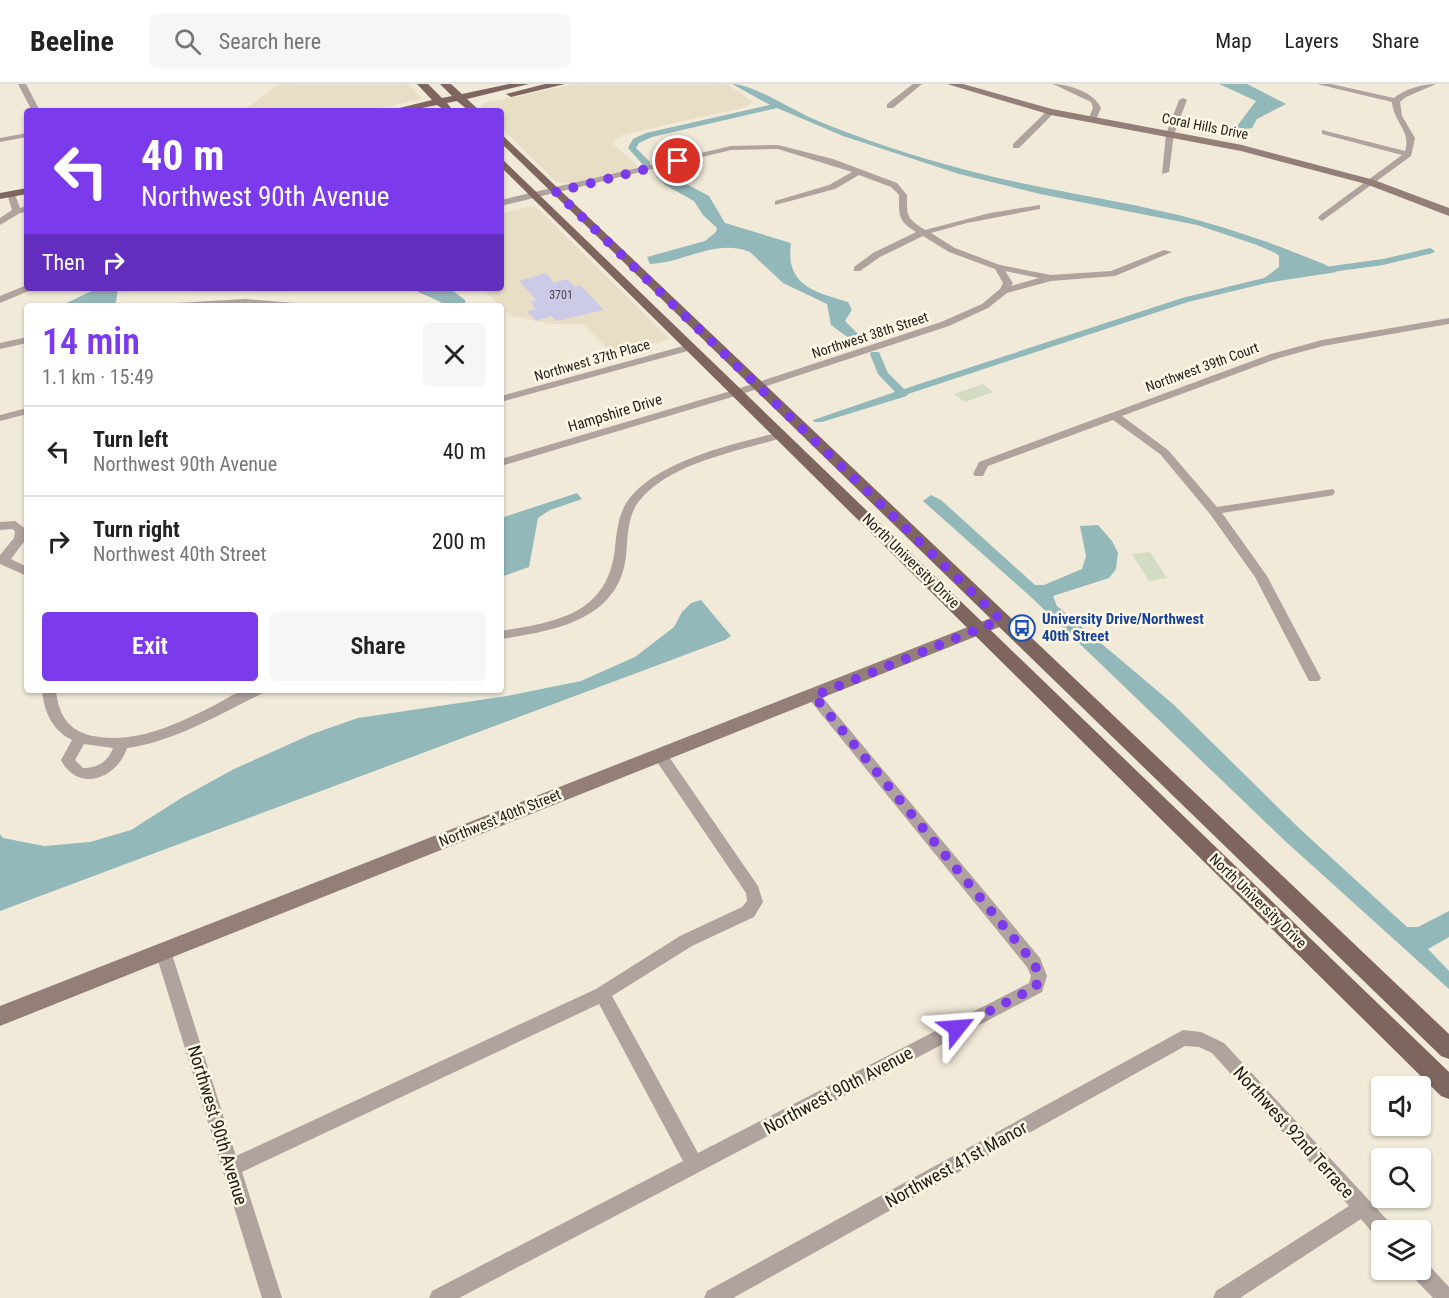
<!DOCTYPE html>
<html lang="en">
<head>
<meta charset="utf-8">
<style>
  body { margin:0; font-family:"Roboto Condensed",sans-serif; background:#f6f6f6; color:#222; height:100vh; display:flex; flex-direction:column; font-size:22px; white-space:nowrap }
  * { box-sizing:border-box; margin:0 }
  p { font-size:20px; color:#767676 }
  .icon { flex:none; width:33px; height:33px; fill:none; stroke:currentColor; stroke-width:2; stroke-linecap:round; stroke-linejoin:round }
  .map { position:relative; flex:1; overflow:hidden }
  .side { position:absolute; left:24px; top:219px; width:480px; height:390px; display:flex; flex-direction:column; background:#fff; border-radius:6px; box-shadow:0 2px 4px #0004 }
  .side>* { flex:none }
  .banner { position:absolute; left:24px; top:24px; width:480px; height:183px; border-radius:6px; box-shadow:0 2px 4px #0004; background:#7c3aed; color:#fff; overflow:hidden }
  .tools { position:absolute; left:1371px; top:992px; display:grid; gap:12px }
  .tools a { display:grid; place-items:center; width:60px; height:60px; border-radius:6px; background:#fff; box-shadow:0 2px 4px #0004; font-size:30px }
  .pin { position:absolute; display:grid; place-items:center; width:51px; height:51px; color:#fff; margin:-26px; border:3px solid #fff; border-radius:50%; box-shadow:0 2px 6px #0007 }
  .me { position:absolute; width:66px; margin:-33px; rotate:62deg; stroke-linejoin:round; filter:drop-shadow(0 0 4px #0008) }
  .turn { display:flex; align-items:center; gap:21px; height:126px; padding:0 18px; font-size:27px }
  .turn .icon { width:78px; height:78px; stroke-width:2.5 }
  .turn b { display:block; font-size:42px; line-height:51px }
  .then { display:flex; align-items:center; height:57px; padding:0 18px; background:#0003; gap:12px; font-size:22px }
  .round { display:grid; place-items:center; flex:none; width:63px; height:63px; border-radius:6px; background:#f6f6f6 }
  .head { display:flex; align-items:center; justify-content:space-between; height:102px; padding:0 18px }
  h1 { font-size:36px; font-weight:600; line-height:45px; color:#7c3aed }
  .primary-button { display:flex; gap:12px; margin-top:auto; padding:12px 18px }
  .primary-button a { flex:1; height:69px; border-radius:6px; background:#7c3aed; color:#fff; font-size:24px; font-weight:600; line-height:69px; text-align:center }
  .primary-button a+a { background:#f6f6f6; color:#222 }
  ul { padding:0; list-style:none }
  li { display:flex; align-items:center; gap:18px; height:90px; padding:0 18px; border-top:2px solid #e0e0e0 }
  li div { flex:1 }
  li b { display:block; font-size:22px }
  li em { font-style:normal }
  header { display:flex; align-items:center; gap:36px; box-sizing:border-box; height:84px; padding:0 30px; background:#fff; border-bottom:2px solid #e0e0e0 }
  header strong { font-size:28px }
  nav { display:flex; gap:33px; margin-inline-start:auto; font-size:21px }
  .search { width:420px; height:54px; background:#f6f6f6; display:flex; align-items:center; gap:15px; box-sizing:border-box; padding:0 21px; border-radius:6px; color:#767676; font-size:22px }
  .map>svg:first-child { display:block }
  .built { fill:#e8dec6 }
  .green { fill:#d1dcc2 }
  .water { fill:#93b8ba }
  .lines { fill:none; stroke-linecap:round; stroke-linejoin:round }
  .canal { fill:#93b8ba; fill-rule:evenodd }
  .building { fill:#cbcbe8 }
  .street { fill:#b0a29d; fill-rule:evenodd }
  .secondary { fill:#937e78; fill-rule:evenodd }
  .primary { fill:#7e655e; fill-rule:evenodd }
  .route { stroke:#7c3aed; stroke-width:10; stroke-dasharray:0 18 }
  .labels { text-anchor:middle; dominant-baseline:central; stroke-width:5; stroke-linejoin:round; paint-order:stroke }
  .number-label { font-size:12px; fill:#4a484a }
  .far-street-label { font-size:14px; fill:#1f1c16; stroke:#fef7e6 }
  .street-label { font-size:15px; fill:#1f1c16; stroke:#fef7e6 }
  .transit-label { font-size:15px; font-weight:bold; fill:#164399; stroke:#fef7e6; text-anchor:start }
  .near-street-label { font-size:18px; fill:#1f1c16; stroke:#fef7e6 }
</style>
</head>
<body>
<header>
<strong>Beeline</strong>
<div class="search"><svg class="icon" aria-label="search" viewBox="0 0 24 24"><circle cx="10" cy="10" r="6"/><path d="M15 15l6 6"/></svg>Search here</div>
<nav><a>Map</a><a>Layers</a><a>Share</a></nav>
</header>
<div class="map">
<svg width="1449" height="1214" viewBox="0 0 1449 1214">
  <rect width="100%" height="100%" fill="#f1ead9"/>
  <!-- built -->
  <g class="built">
    <polygon points="279,0 408,0 423,15 367,27 243,27"/>
    <polygon points="576,0 727,0 753,18 746,23 622,51 612,59 639,83 578,100 556,98 501,43 501,27 485,27 480,22 484,19"/>
    <polygon points="535,122 670,255 614,271 583,240 552,240 511,232 482,205 501,204 501,200 506,199 501,192 501,129"/>
  </g>
  <!-- green -->
  <g class="green">
    <polygon points="983,300 993,308 965,318 954,310"/>
    <polygon points="1150,468 1167,494 1149,497 1132,470"/>
  </g>
  <!-- water -->
  <g class="water">
    <polygon points="1219,0 1247,0 1286,20 1257,35 1252,44 1240,46 1237,42 1256,17"/>
    <path d="M657 89 669 91 709 112 725 139 791 159C785 202 815 208 848 218L852 226 845 237 867 259 857 260 831 241 827 220 783 199 750 168C716 154 684 179 650 180L647 173 705 157 716 148 717 144 703 131 694 117 665 101 657 93Z"/>
    <polygon points="1278,162 1324,180 1337,188 1265,199 1262,196 1279,183 1279,172 1272,166"/>
    <polygon points="98,204 118,204 116,218 112,222 60,222"/>
    <polygon points="410,204 449,204 465,216 466,222 449,222"/>
    <polygon points="577,409 582,415 550,426 538,434 529,483 501,493 501,434"/>
    <polygon points="931,411 941,416 1035,501 1044,501 1082,485 1086,472 1080,442 1098,441 1112,457 1118,469 1116,485 1109,494 1053,512 1057,522 1173,620 1300,745 1407,843 1418,843 1449,827 1449,853 1428,865 1449,887 1449,905 1284,756 1032,514 923,417"/>
    <polygon points="701,516 731,552 725,556 0,827 0,750 3,754 44,762 90,758 131,746 183,713 234,685 312,650 358,634 507,612 581,597 635,573 674,543 682,528 691,519"/>
  </g>
  <g class="lines">
    <!-- canal -->
    <g class="canal">
      <path d="M732 0C752 0 791 25 811 34 861 55 913 72 966 86 1059 111 1158 119 1249 152 1264 157 1283 162 1295 172L1287 174 1257 161 1197 141 1040 110 959 90 843 52 777 24 652 53 639 59 636 64 650 78V82H644L628 64 633 55 646 49 770 21Z"/>
      <polygon points="1430,164 1435,167 1433,169 1383,181 1317,190 1312,187 1317,184 1383,175"/>
      <polygon points="1280,190 1285,193 1283,195 1188,218 908,310 907,312 822,338 814,338 813,336 895,308 878,290 870,270 871,268 879,268 888,289 904,305 1182,214"/>
    </g>
  </g>
  <!-- building -->
  <polygon class="building" points="546,189 554,199 567,195 575,203 580,201 604,226 556,237 551,232 536,237 527,227 536,225 530,218 536,216 519,197"/>
  <g class="lines">
    <!-- street -->
    <g class="street">
      <polygon points="18,0 26,0 40,27 32,27"/>
      <polygon points="913,0 922,0 893,24 887,24 887,20"/>
      <path d="M1053 0C1069 0 1095 9 1101 24L1095 38 1088 36 1093 24 1091 18Z"/>
      <path d="M1317 0H1331L1394 14C1405 5 1422 0 1436 0L1406 13 1400 18 1402 32 1415 54 1411 72 1322 137 1318 134 1319 132 1402 71 1322 50V46L1405 67C1412 48 1393 37 1392 18Z"/>
      <polygon points="1183,14 1187,16 1174,50 1169,88 1162,90 1166,50 1179,16"/>
      <polygon points="1048,26 1055,28 1019,64 1013,64 1013,60"/>
      <polygon points="27,49 27,53 0,58 0,54"/>
      <path d="M778 61 833 75 897 99 907 111C907 132 906 134 925 146L990 129 1040 121V125L967 139 931 149 955 164 1000 181 1051 191 1111 187 1164 166 1172 168 1115 192 1051 197 1007 209 988 224 949 242 742 310 501 382V375L734 306 941 238 982 220 1000 205 1003 199 995 185 949 168 923 152 880 173 860 187H854V183L873 169 916 148C898 137 899 132 899 111L891 103 859 91 835 105 775 121V117L829 101 852 88 778 65 731 66 501 122V116L731 62ZM1005 187 1039 194 1011 202 1013 199Z"/>
      <polygon points="12,110 16,113 20,124 27,122 27,128 20,129 0,141 0,134 12,126 8,113"/>
      <polygon points="27,201 27,204 33,204 31,206 0,219 0,212"/>
      <polygon points="245,215 295,219 300,222 172,222 177,219"/>
      <polygon points="1449,234 1449,240 1323,262 1279,274 1122,332 1168,366 1217,423 1333,405 1335,408 1333,411 1329,412 1222,429 1267,492 1321,594 1319,597 1309,597 1255,493 1210,430 1160,370 1113,336 988,382 983,392 975,392 973,390 979,378 1271,270 1322,256"/>
      <polygon points="27,253 27,259 0,265 0,259"/>
      <polygon points="691,260 695,261 695,265 501,318 501,312"/>
      <polygon points="27,324 27,330 0,337 0,331"/>
      <path d="M781 348 785 349V353C740 367 671 378 640 416 627 431 628 453 626 472 619 536 554 547 501 555V547C557 538 608 530 615 464 617 444 619 424 634 409 667 374 736 359 781 348Z"/>
      <polygon points="15,437 27,446 26,455 11,475 27,483 27,492 0,480 0,471 14,454 15,447 12,445 0,446 0,438"/>
      <path d="M42 606H56C58 630 68 647 93 652 136 660 175 641 213 622 223 617 235 608 246 606 252 605 259 606 265 606L263 609C219 630 176 657 127 664 117 695 78 709 61 676L72 656C52 646 44 628 42 606ZM84 660 113 664C108 678 97 684 83 684L75 676Z"/>
      <polygon points="814,607 819,609 1040,874 1047,892 1042,908 459,1214 429,1214 432,1207 683,1077 599,920 242,1088 282,1214 262,1214 155,867 157,862 163,860 169,862 171,867 236,1072 596,905 680,852 742,823 747,817 746,809 655,675 653,671 655,667 665,667 758,802 763,818 754,833 692,862 612,912 698,1069 1029,899 1031,892 1027,883 809,615 807,612"/>
      <polygon points="1183,946 1201,948 1224,959 1390,1139 1392,1146 1382,1146 1382,1155 1376,1153 1361,1135 1240,1214 1213,1214 1216,1207 1349,1122 1212,969 1199,963 1185,962 733,1214 704,1214 707,1207"/>
      <polygon points="1420,1176 1426,1178 1449,1203 1449,1214 1433,1214 1412,1192 1409,1185 1420,1185"/>
    </g>
    <!-- secondary -->
    <g class="secondary">
      <polygon points="947,0 963,0 1052,25 1242,61 1374,96 1449,124 1449,132 1366,100 1241,67 1051,31"/>
      <polygon points="1001,530 1007,532 1010,536 1007,540 0,942 0,922"/>
    </g>
    <!-- primary -->
    <g class="primary">
      <polygon points="417,0 428,0 442,14 452,12 440,0 451,0 462,10 509,0 529,0 467,15 480,27 469,27 457,17 447,19 451,24 446,27 437,21 407,27 387,27 432,16"/>
      <polygon points="545,0 565,0 511,13 506,10"/>
      <polygon points="501,50 1449,950 1449,975 1441,972 501,59"/>
      <polygon points="501,74 1449,988 1449,1015 1441,1012 501,83"/>
      <polygon points="27,104 27,110 0,115 0,109"/>
    </g>
  </g>
  <g class="lines">
    <!-- route -->
    <polyline class="route" points="678,77 556,108 1001,536 814,612 1034,879 1039,892 1036,903 957,944"/>
  </g>
  <!-- icons -->
  <defs>
    <g id="bus-ring" transform="scale(1.35)"><circle r="9.5" fill="#fef7e6" stroke="#1a4fb4" stroke-width="1.5"/><path d="M-5-6H5V4H4V6H2V4H-2V6H-4V4H-5ZM-3.5-4V0h7V-4ZM-3.5 1.2v1.5H-2V1.2ZM2 1.2v1.5H3.5V1.2Z" fill="#1a4fb4"/></g>
  </defs>
  <g fill-rule="evenodd">
    <use href="#bus-ring" x="1022" y="544"/>
  </g>
  <g class="labels">
    <!-- number labels -->
    <g class="number-label">
      <text x="561" y="211">3701</text>
    </g>
    <!-- far-street labels -->
    <g class="far-street-label">
      <text transform="translate(1205 42) rotate(11)">Coral Hills Drive</text>
      <text transform="translate(870 251) rotate(-18)">Northwest 38th Street</text>
      <text transform="translate(592 276) rotate(-16)">Northwest 37th Place</text>
      <text transform="translate(1202 283) rotate(-20)">Northwest 39th Court</text>
    </g>
    <!-- street labels -->
    <g class="street-label">
      <text transform="translate(615 329) rotate(-17)">Hampshire Drive</text>
      <text transform="translate(911 477) rotate(44)">North University Drive</text>
      <text transform="translate(500 734) rotate(-22)">Northwest 40th Street</text>
      <text transform="translate(1258 817) rotate(44)">North University Drive</text>
    </g>
    <!-- transit labels -->
    <g class="transit-label">
      <text x="1042" y="535">University Drive/Northwest<tspan x="1042" dy="17">40th Street</tspan></text>
    </g>
    <!-- near-street labels -->
    <g class="near-street-label">
      <text transform="translate(838 1006) rotate(-28)">Northwest 90th Avenue</text>
      <text transform="translate(218 1041) rotate(73)">Northwest 90th Avenue</text>
      <text transform="translate(1294 1048) rotate(48)">Northwest 92nd Terrace</text>
      <text transform="translate(956 1080) rotate(-29)">Northwest 41st Manor</text>
    </g>
  </g>
</svg>
<div class="tools">
<a><svg class="icon" aria-label="sound" viewBox="0 0 24 24"><path d="M4 9h4l5-4v14l-5-4H4zM17 9q2 3 0 6"/></svg></a>
<a><svg class="icon" aria-label="search" viewBox="0 0 24 24"><circle cx="10" cy="10" r="6"/><path d="M15 15l6 6"/></svg></a>
<a><svg class="icon" aria-label="layers" viewBox="0 0 24 24"><path d="M12 4l9 5-9 5-9-5zM3 14l9 5 9-5"/></svg></a>
</div>
<div class="pin" style="left:678px;top:77px;background:#d93025"><svg class="icon" aria-label="arrive" viewBox="0 0 24 24"><path d="M6 21V4h12l-3 4 3 4H6"/></svg></div>
<svg class="me" style="left:957px;top:944px" viewBox="-20 -20 40 40"><path d="M0-17L14 15 0 8-14 15z" fill="#7c3aed" stroke="#fff" stroke-width="4"/></svg>
<div class="banner">
<div class="turn"><svg class="icon" aria-label="left" viewBox="0 0 24 24"><path d="M17 20v-9H6M10 6l-5 5 5 5"/></svg><div><b>40 m</b>Northwest 90th Avenue</div></div>
<div class="then">Then<svg class="icon" aria-label="right" viewBox="0 0 24 24"><path d="M7 20v-9h11M14 6l5 5-5 5"/></svg></div>
</div>
<section class="side">
<div class="head"><div><h1>14 min</h1><p>1.1 km · 15:49</p></div><a class="round"><svg class="icon" aria-label="close" viewBox="0 0 24 24"><path d="M6 6l12 12M18 6L6 18"/></svg></a></div>
<ul>
<li><svg class="icon" aria-label="left" viewBox="0 0 24 24"><path d="M17 20v-9H6M10 6l-5 5 5 5"/></svg><div><b>Turn left</b><p>Northwest 90th Avenue</p></div><em>40 m</em></li>
<li><svg class="icon" aria-label="right" viewBox="0 0 24 24"><path d="M7 20v-9h11M14 6l5 5-5 5"/></svg><div><b>Turn right</b><p>Northwest 40th Street</p></div><em>200 m</em></li>
</ul>
<div class="primary-button"><a>Exit</a><a>Share</a></div>
</section>
</div>
</body>
</html>
